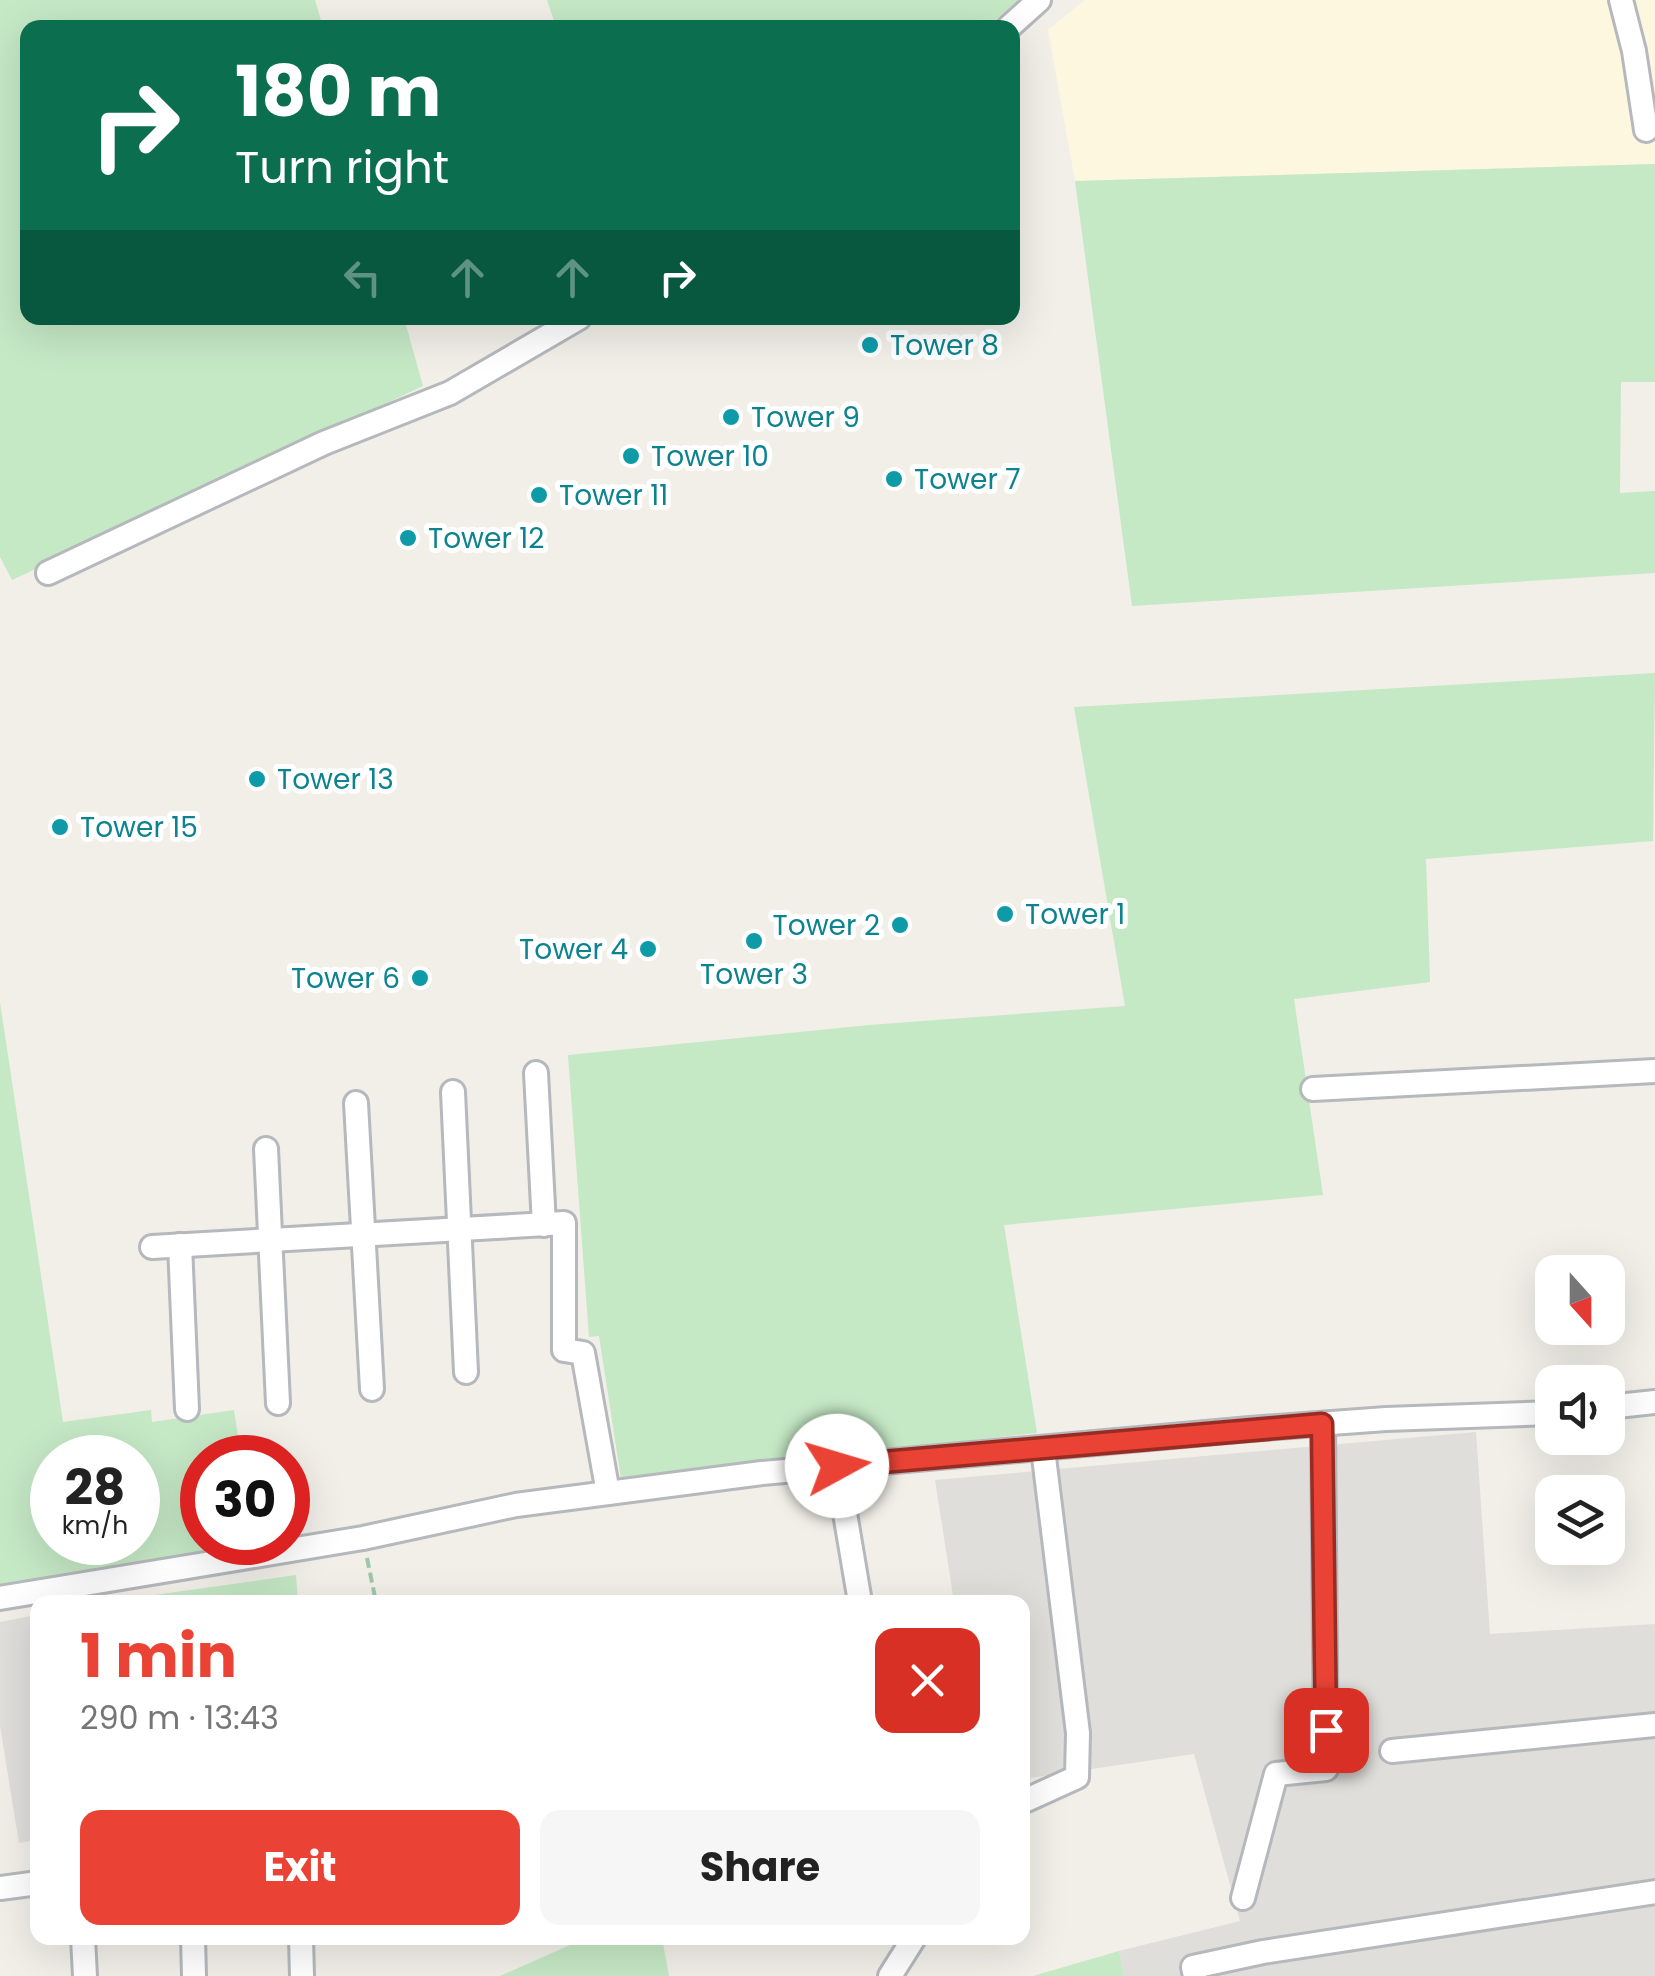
<!DOCTYPE html>
<html lang="en">
<head>
<meta charset="utf-8">
<style>
  body { margin:0; font-family:Poppins,sans-serif; background:#f6f6f6; color:#222; height:100vh; display:flex; flex-direction:column; font-size:38px; white-space:nowrap }
  * { box-sizing:border-box; margin:0 }
  p { font-size:32px; color:#767676 }
  .icon { flex:none; width:55px; height:55px; fill:none; stroke:currentColor; stroke-width:2; stroke-linecap:round; stroke-linejoin:round }
  .map { position:relative; flex:1; overflow:hidden }
  .panel { position:absolute; left:30px; top:1595px; width:1000px; height:350px; display:flex; flex-direction:column; background:#fff; border-radius:20px; box-shadow:0 10px 40px #0002 }
  .panel>* { flex:none }
  .banner { position:absolute; left:20px; top:20px; width:1000px; height:305px; border-radius:20px; box-shadow:0 10px 40px #0002; background:#0b6e4f; color:#fff; overflow:hidden }
  .needle { width:65px; rotate:159deg }
  .buttons { position:absolute; left:1535px; top:1255px; display:grid; gap:20px }
  .buttons a { display:grid; place-items:center; width:90px; height:90px; border-radius:20px; background:#fff; box-shadow:0 10px 40px #0002; font-size:50px }
  .speed { position:absolute; left:30px; top:1435px; display:flex; gap:20px; font-size:50px; font-weight:700; text-align:center }
  .speed>* { display:grid; place-content:center; width:130px; height:130px; border-radius:50%; background:#fff; box-shadow:0 10px 40px #0002; line-height:1 }
  .speed small { font-size:25px; font-weight:400 }
  .speed .limit { border:15px solid #d22; background:#fff; color:#111 }
  .pin { position:absolute; display:grid; place-items:center; width:85px; height:85px; color:#fff; margin:-42px; border-radius:20px; box-shadow:0 5px 15px #0006 }
  .me { position:absolute; width:110px; margin:-55px; rotate:84deg; stroke-linejoin:round; filter:drop-shadow(0 0 8px #0008) }
  .turn { display:flex; align-items:center; gap:35px; height:210px; padding:0 50px; font-size:45px }
  .turn .icon { width:130px; height:130px; stroke-width:2.5 }
  .turn b { display:block; font-size:70px; line-height:85px }
  .lanes { display:flex; align-items:center; height:95px; padding:0 50px; background:#0003; justify-content:center; gap:50px; direction:ltr }
  .lanes .off { opacity:.35 }
  .round { display:grid; place-items:center; flex:none; width:105px; height:105px; border-radius:20px; background:#f6f6f6 }
  .head { display:flex; align-items:center; justify-content:space-between; height:170px; padding:0 50px }
  h1 { font-size:60px; font-weight:700; line-height:75px; color:#ea4335 }
  .button { display:flex; gap:20px; margin-top:auto; padding:20px 50px }
  .button a { flex:1; height:115px; border-radius:20px; background:#ea4335; color:#fff; font-size:40px; font-weight:700; line-height:115px; text-align:center }
  .button a+a { background:#f6f6f6; color:#222 }
  .map>svg:first-child { display:block }
  .commercial { fill:#fef7e0 }
  .industrial { fill:#e0deda }
  .green { fill:#c5e8c5; fill-rule:evenodd }
  .lines { fill:none; stroke-linecap:round; stroke-linejoin:round }
  .minor-casing { stroke:#b5b8bc; stroke-width:28 }
  .path { stroke:#9cc7a9; stroke-width:4; stroke-dasharray:10 5; stroke-linecap:butt }
  .minor { stroke:#fff; stroke-width:22 }
  .route-casing { stroke:#982c22; stroke-width:25 }
  .route { stroke:#ea4335; stroke-width:18 }
  .culture-dot { fill:#0f9aa8; stroke:#fff; stroke-width:4 }
  .labels { text-anchor:middle; dominant-baseline:central; stroke-width:10; stroke-linejoin:round; paint-order:stroke }
  .culture-label { font-size:28px; fill:#0d838f; stroke:#fff; text-anchor:start }
</style>
</head>
<body>
<div class="map">
<svg width="1655" height="1976" viewBox="0 0 1655 1976">
  <rect width="100%" height="100%" fill="#f1efe8"/>
  <!-- commercial -->
  <polygon class="commercial" points="1085,0 1655,0 1655,164 1075,181 1048,30"/>
  <!-- industrial -->
  <g class="industrial">
    <polygon points="1476,1432 1490,1634 1655,1624 1655,1976 1124,1976 1119,1951 1240,1921 1194,1754 1023,1779 1022,1602 954,1602 935,1480"/>
    <polygon points="37,1615 37,1840 19,1843 0,1726 0,1622"/>
  </g>
  <!-- green -->
  <g class="green">
    <polygon points="0,0 315,0 323,27 28,28 28,318 404,318 423,386 12,580 0,557"/>
    <polygon points="547,0 1018,0 986,28 556,27"/>
    <polygon points="1655,164 1655,382 1621,382 1620,493 1655,491 1655,573 1132,606 1075,181"/>
    <polygon points="1655,673 1653,841 1426,859 1430,982 1294,999 1323,1195 1004,1225 1037,1433 621,1479 599,1336 589,1337 568,1055 869,1025 1125,1006 1074,707"/>
    <path d="M0 1002 63 1422 151 1410 152 1422 234 1410 241 1457 202 1458V1542L254 1543V1547L0 1592ZM52 1458H138V1542H52Z"/>
    <polygon points="296,1575 298,1602 134,1602 133,1598"/>
    <polygon points="586,1938 662,1938 669,1976 500,1976"/>
    <polygon points="1119,1951 1124,1976 1033,1976"/>
  </g>
  <g class="lines">
    <!-- minor casing -->
    <g class="minor-casing">
      <g id="minor">
        <polyline points="1621,0 1634,51 1646,130"/>
        <polyline points="1008,28 1039,0"/>
        <polyline points="48,573 324,443 450,393 579,318"/>
        <polyline points="536,1073 544,1225"/>
        <polyline points="1313,1089 1655,1071"/>
        <polyline points="453,1092 466,1372"/>
        <polyline points="356,1103 372,1389"/>
        <polyline points="266,1149 278,1403"/>
        <polyline points="180,1245 187,1409"/>
        <polyline points="152,1247 564,1223 564,1350 583,1353 608,1493"/>
        <polyline points="1608,1407 1655,1402"/>
        <polyline points="837,1466 860,1602"/>
        <polyline points="0,1598 363,1538 516,1505 762,1473 1250,1429 1386,1419 1552,1413"/>
        <polyline points="1392,1751 1655,1725"/>
        <polyline points="1022,1802 1077,1777 1078,1733 1043,1449"/>
        <polyline points="0,1888 38,1883"/>
        <polyline points="1243,1898 1276,1774 1326,1769 1323,1424"/>
        <polyline points="83,1938 85,1976"/>
        <polyline points="193,1938 194,1976"/>
        <polyline points="301,1938 302,1976"/>
        <polyline points="890,1976 914,1938"/>
        <polyline points="1195,1976 1193,1967 1263,1952 1655,1892"/>
      </g>
    </g>
    <!-- path -->
    <polyline class="path" points="367,1558 376,1602"/>
    <!-- minor -->
    <use href="#minor" class="minor"/>
  </g>
  <g class="lines">
    <!-- route casing -->
    <g class="route-casing">
      <polyline id="route" points="837,1466 1322,1424 1326,1730"/>
    </g>
    <!-- route -->
    <use href="#route" class="route"/>
  </g>
  <!-- markers -->
  <g class="culture-dot">
    <circle cx="870" cy="345" r="10"/>
    <circle cx="731" cy="417" r="10"/>
    <circle cx="631" cy="456" r="10"/>
    <circle cx="894" cy="479" r="10"/>
    <circle cx="539" cy="495" r="10"/>
    <circle cx="408" cy="538" r="10"/>
    <circle cx="257" cy="779" r="10"/>
    <circle cx="60" cy="827" r="10"/>
    <circle cx="1005" cy="914" r="10"/>
    <circle cx="900" cy="925" r="10"/>
    <circle cx="754" cy="941" r="10"/>
    <circle cx="648" cy="949" r="10"/>
    <circle cx="420" cy="978" r="10"/>
  </g>
  <g class="labels">
    <!-- culture labels -->
    <g class="culture-label">
      <text x="890" y="345">Tower 8</text>
      <text x="751" y="417">Tower 9</text>
      <text x="651" y="456">Tower 10</text>
      <text x="914" y="479">Tower 7</text>
      <text x="559" y="495">Tower 11</text>
      <text x="428" y="538">Tower 12</text>
      <text x="277" y="779">Tower 13</text>
      <text x="80" y="827">Tower 15</text>
      <text x="1025" y="914">Tower 1</text>
      <text x="880" y="925" text-anchor="end">Tower 2</text>
      <text x="628" y="949" text-anchor="end">Tower 4</text>
      <text x="754" y="974" text-anchor="middle">Tower 3</text>
      <text x="400" y="978" text-anchor="end">Tower 6</text>
    </g>
  </g>
</svg>
<div class="buttons">
<a><svg class="needle" viewBox="-14 -14 28 28"><path d="M0-13l5 13h-10z" fill="#e53935"/><path d="M0 13l5-13h-10z" fill="#767676"/></svg></a>
<a><svg class="icon" aria-label="sound" viewBox="0 0 24 24"><path d="M4 9h4l5-4v14l-5-4H4zM17 9q2 3 0 6"/></svg></a>
<a><svg class="icon" aria-label="layers" viewBox="0 0 24 24"><path d="M12 4l9 5-9 5-9-5zM3 14l9 5 9-5"/></svg></a>
</div>
<div class="speed"><div>28<small>km/h</small></div><div class="limit">30</div></div>
<div class="pin" style="left:1326px;top:1730px;background:#d93025"><svg class="icon" aria-label="arrive" viewBox="0 0 24 24"><path d="M6 21V4h12l-3 4 3 4H6"/></svg></div>
<svg class="me" style="left:837px;top:1466px" viewBox="-20 -20 40 40"><circle r="19" fill="#fff"/><path d="M0-13L10 11 0 6-10 11z" fill="#ea4335"/></svg>
<div class="banner">
<div class="turn"><svg class="icon" aria-label="right" viewBox="0 0 24 24"><path d="M7 20v-9h11M14 6l5 5-5 5"/></svg><div><b>180 m</b>Turn right</div></div>
<div class="lanes"><svg class="icon off" aria-label="left" viewBox="0 0 24 24"><path d="M17 20v-9H6M10 6l-5 5 5 5"/></svg><svg class="icon off" aria-label="ahead" viewBox="0 0 24 24"><path d="M12 20V5M6 11l6-6 6 6"/></svg><svg class="icon off" aria-label="ahead" viewBox="0 0 24 24"><path d="M12 20V5M6 11l6-6 6 6"/></svg><svg class="icon" aria-label="right" viewBox="0 0 24 24"><path d="M7 20v-9h11M14 6l5 5-5 5"/></svg></div>
</div>
<section class="panel">
<div class="head"><div><h1>1 min</h1><p>290 m · 13:43</p></div><a class="round" style="background:#d93025;color:#fff"><svg class="icon" aria-label="close" viewBox="0 0 24 24"><path d="M6 6l12 12M18 6L6 18"/></svg></a></div>
<div class="button"><a>Exit</a><a>Share</a></div>
</section>
</div>
</body>
</html>
